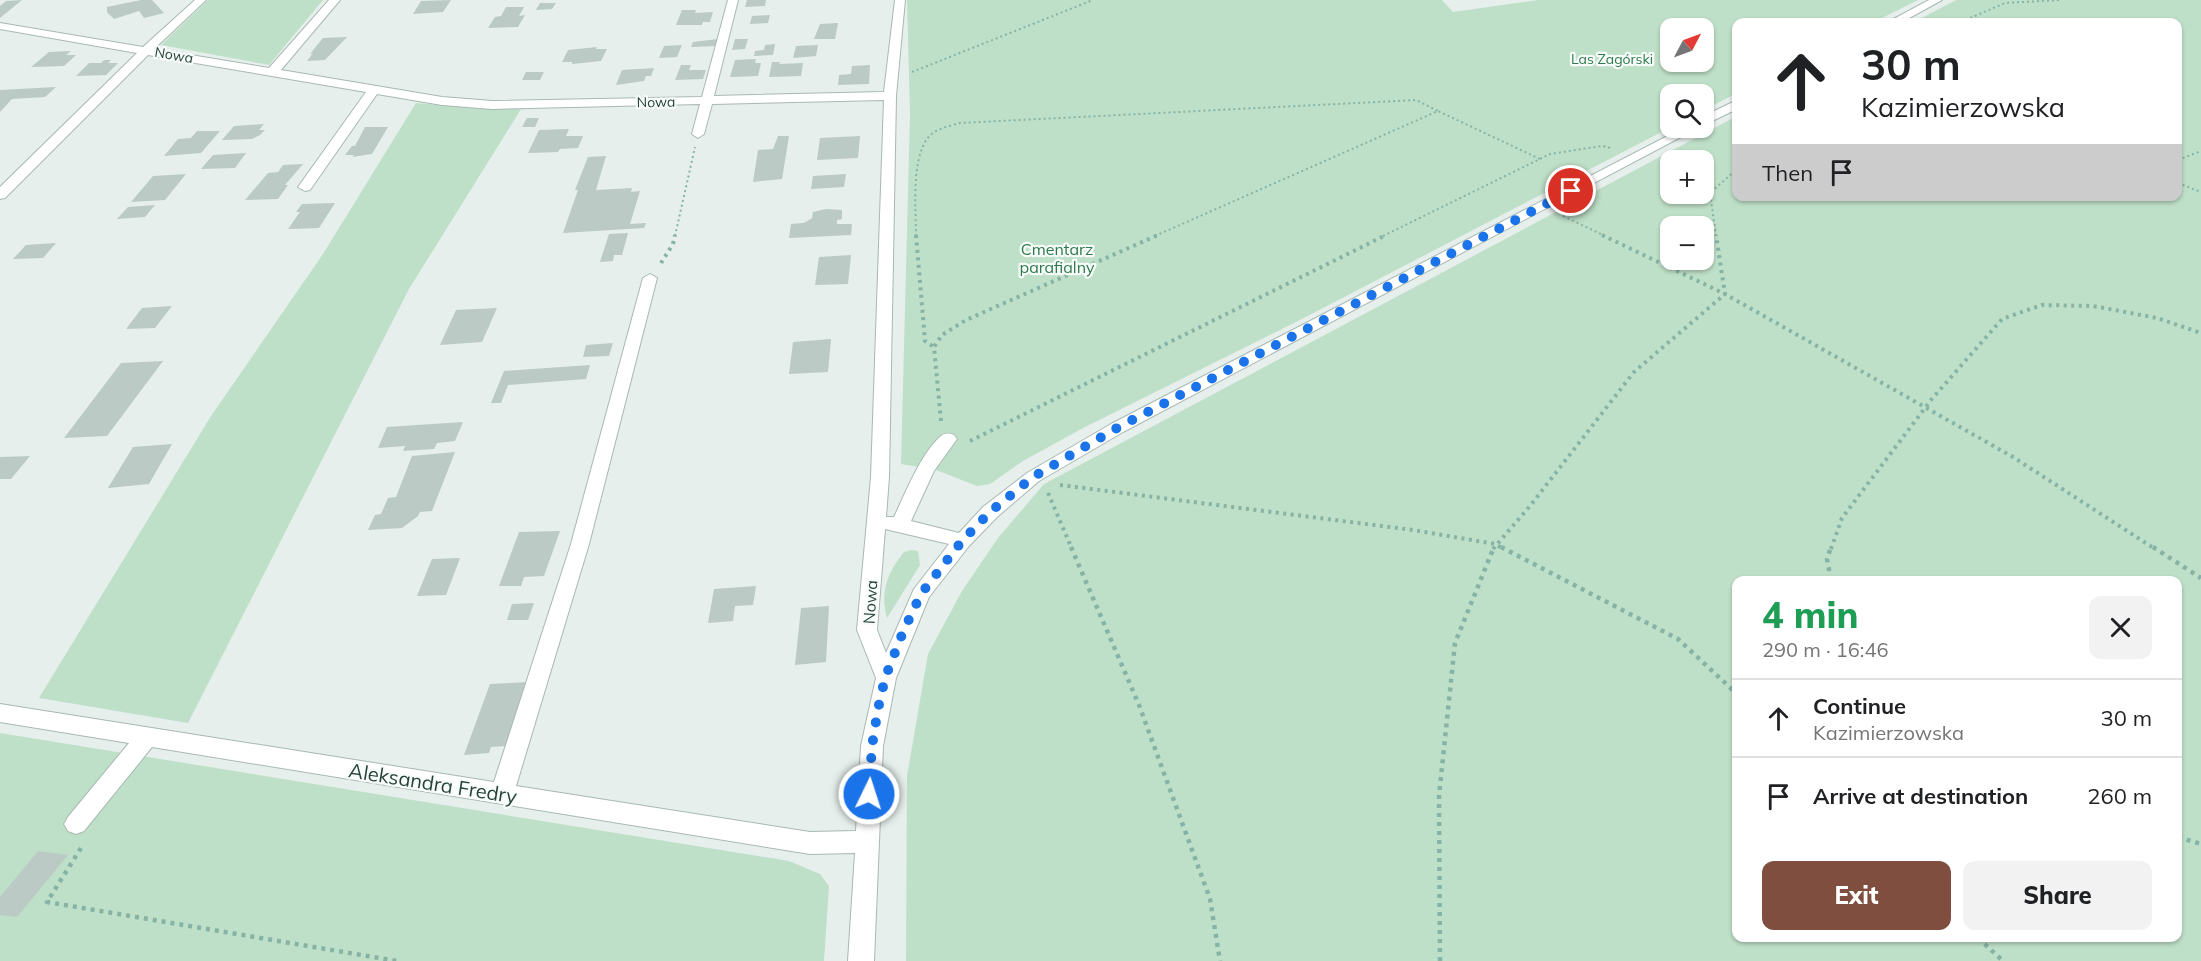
<!DOCTYPE html>
<html lang="en">
<head>
<meta charset="utf-8">
<style>
  body { margin:0; font-family:Mulish,sans-serif; background:#f2f2f2; color:#202124; height:100vh; display:flex; flex-direction:column; font-size:22px; white-space:nowrap }
  * { box-sizing:border-box; margin:0 }
  p { font-size:20px; color:#757577 }
  .icon { flex:none; width:33px; height:33px; fill:none; stroke:currentColor; stroke-width:2; stroke-linecap:round; stroke-linejoin:round }
  .map { position:relative; flex:1; overflow:hidden }
  .drawer { position:absolute; left:1732px; top:576px; width:450px; height:366px; display:flex; flex-direction:column; background:#fff; border-radius:12px; box-shadow:0 2px 4px #0004 }
  .drawer>* { flex:none }
  .guide { position:absolute; left:1732px; top:18px; width:450px; height:183px; border-radius:12px; box-shadow:0 2px 4px #0004; background:#fff; color:#202124; overflow:hidden }
  .needle { width:39px; rotate:49deg }
  .fabs { position:absolute; left:1660px; top:18px; display:grid; gap:12px }
  .fabs a { display:grid; place-items:center; width:54px; height:54px; border-radius:12px; background:#fff; box-shadow:0 2px 4px #0004; font-size:30px }
  .pin { position:absolute; display:grid; place-items:center; width:51px; height:51px; color:#fff; margin:-26px; border:3px solid #fff; border-radius:50%; box-shadow:0 2px 6px #0007 }
  .me { position:absolute; width:66px; margin:-33px; rotate:4deg; stroke-linejoin:round; filter:drop-shadow(0 0 4px #0008) }
  .turn { display:flex; align-items:center; gap:21px; height:126px; padding:0 30px; font-size:27px }
  .turn .icon { width:78px; height:78px; stroke-width:2.5 }
  .turn b { display:block; font-size:42px; line-height:51px }
  .then { display:flex; align-items:center; height:57px; padding:0 30px; background:#0003; gap:12px; font-size:22px }
  .round { display:grid; place-items:center; flex:none; width:63px; height:63px; border-radius:12px; background:#f2f2f2 }
  .head { display:flex; align-items:center; justify-content:space-between; height:102px; padding:0 30px }
  h1 { font-size:36px; font-weight:800; line-height:45px; color:#1e9e55 }
  .cta { display:flex; gap:12px; margin-top:auto; padding:12px 30px }
  .cta a { flex:1; height:69px; border-radius:12px; background:#7f4e3f; color:#fff; font-size:24px; font-weight:800; line-height:69px; text-align:center }
  .cta a+a { background:#f2f2f2; color:#202124 }
  ul { padding:0; list-style:none }
  li { display:flex; align-items:center; gap:18px; height:78px; padding:0 30px; border-top:2px solid #e0e0e0 }
  li div { flex:1 }
  li b { display:block; font-size:22px }
  li em { font-style:normal }
  .map>svg:first-child { display:block }
  .green { fill:#bfe0c8; fill-rule:evenodd }
  .building { fill:#bbcac4 }
  .lines { fill:none; stroke-linecap:round; stroke-linejoin:round }
  .minor-casing { stroke:#a8b8b2; stroke-width:2 }
  .path-far2 { stroke:#86b3a5; stroke-width:2; stroke-dasharray:2 3; stroke-linecap:butt }
  .path-far1 { stroke:#86b3a5; stroke-width:4; stroke-dasharray:3 4.5; stroke-linecap:butt }
  .path { stroke:#86b3a5; stroke-width:4.5; stroke-dasharray:4 5; stroke-linecap:butt }
  .minor { fill:#fff; fill-rule:evenodd }
  .route { stroke:#1a73e8; stroke-width:10; stroke-dasharray:0 18 }
  .labels { text-anchor:middle; dominant-baseline:central; stroke-width:4.5; stroke-linejoin:round; paint-order:stroke }
  .far-street-label { font-size:14px; fill:#24423a; stroke:#f7fbf9 }
  .far-park-label { font-size:14px; fill:#2d7a4b; stroke:#f7fbf9 }
  .park-label { font-size:16px; fill:#2d7a4b; stroke:#f7fbf9 }
  .street-label { font-size:16px; fill:#24423a; stroke:#f7fbf9 }
  .near-street-label { font-size:20px; fill:#24423a; stroke:#f7fbf9 }
</style>
</head>
<body>
<div class="map">
<svg width="2201" height="961" viewBox="0 0 2201 961">
  <rect width="100%" height="100%" fill="#e6efeb"/>
  <!-- green -->
  <g class="green">
    <polygon points="208,0 323,0 269,65 161,45"/>
    <path d="M907 0H1442L1453 12 1538 0H1918L1874 22H1737V93L1704 110V94H1671V127L1302 319 1083 428 1023 461 990 484 977 486 936 470 901 464 910 114ZM1671 28H1704V62H1671Z"/>
    <path d="M1956 0H2201V961H906L907 776 928 654 962 591 998 538 1044 484 1737 116V196H2178V22H1914ZM1704 160V194H1671V160ZM1704 226V260H1671V226ZM2178 580V938H1737V580Z"/>
    <polygon points="416,103 484,109 521,109 409,289 188,723 39,698 211,416 323,254"/>
    <path d="M911 550 918 551 920 565 887 618C880 592 887 573 904 552Z"/>
    <polygon points="0,733 789,861 820,874 829,886 824,961 0,961"/>
  </g>
  <!-- building -->
  <g class="building">
    <polygon points="22,0 0,18 0,6 6,1"/>
    <polygon points="141,0 152,0 164,13 144,18 139,11 114,19 107,12 107,7"/>
    <polygon points="451,0 443,12 413,14 421,1"/>
    <polygon points="747,0 766,0 765,6 745,7"/>
    <polygon points="540,3 556,3 552,9 536,10"/>
    <polygon points="506,7 524,7 519,16 525,15 518,27 488,28 495,17 501,16"/>
    <polygon points="682,10 696,10 695,13 713,12 710,22 703,22 702,25 676,25"/>
    <polygon points="770,15 768,23 750,24 752,16"/>
    <polygon points="838,23 835,39 814,39 820,24"/>
    <polygon points="347,37 325,60 307,61 313,53 310,54 323,38"/>
    <polygon points="718,39 716,46 691,47 693,42"/>
    <polygon points="735,39 748,39 745,49 732,50"/>
    <polygon points="775,44 773,55 754,56 755,51 764,50 765,45"/>
    <polygon points="682,45 677,57 659,58 664,46"/>
    <polygon points="818,45 816,56 793,58 796,46"/>
    <polygon points="597,47 596,49 607,49 601,61 572,64 572,62 562,62 568,50"/>
    <polygon points="71,51 66,55 76,55 64,66 31,67 49,52"/>
    <polygon points="756,59 755,63 761,63 758,76 730,77 735,60"/>
    <polygon points="104,60 111,60 108,63 118,63 106,75 76,76 89,63 101,63"/>
    <polygon points="772,62 780,62 779,64 803,63 801,76 769,77"/>
    <polygon points="681,65 691,65 689,70 706,70 703,79 675,80"/>
    <polygon points="870,65 869,84 838,85 839,75 851,74 852,66"/>
    <polygon points="654,68 651,76 646,76 644,81 616,85 622,70"/>
    <polygon points="526,72 544,72 540,80 522,80"/>
    <polygon points="56,87 45,97 12,99 0,112 0,90"/>
    <polygon points="527,118 539,118 535,127 522,127"/>
    <polygon points="264,124 259,130 265,130 260,135 252,139 222,140 234,126"/>
    <polygon points="365,127 388,127 372,154 352,157 354,155 345,155 352,146 355,146"/>
    <polygon points="569,129 566,136 583,136 578,148 560,149 558,152 528,153 539,130"/>
    <polygon points="197,131 220,131 201,153 164,156 178,139 191,138"/>
    <polygon points="778,136 789,136 782,179 753,182 758,150 773,149"/>
    <polygon points="860,136 858,158 817,160 820,138"/>
    <polygon points="246,153 235,168 201,169 213,155"/>
    <polygon points="606,156 596,190 632,188 631,192 640,191 630,224 646,223 644,228 563,233 578,190 575,190 588,157"/>
    <polygon points="303,164 285,185 288,185 278,199 245,200 268,173 278,172 283,165"/>
    <polygon points="186,174 165,200 131,202 153,176"/>
    <polygon points="846,174 844,187 811,189 813,176"/>
    <polygon points="335,203 319,228 288,229 300,212 296,212 302,204"/>
    <polygon points="155,205 145,217 117,219 128,207"/>
    <polygon points="826,209 842,210 842,219 837,220 837,224 852,224 851,235 789,238 791,224 804,223 812,218 813,212"/>
    <polygon points="628,233 622,255 614,255 613,261 600,262 609,234"/>
    <polygon points="56,243 43,258 13,259 26,245"/>
    <polygon points="851,255 848,284 815,285 819,257"/>
    <polygon points="172,306 155,328 126,329 142,308"/>
    <polygon points="497,308 482,342 440,345 456,310"/>
    <polygon points="831,339 828,372 789,374 793,342"/>
    <polygon points="613,343 609,356 583,357 586,345"/>
    <polygon points="163,361 107,436 64,438 121,363"/>
    <polygon points="590,365 586,379 508,385 501,403 491,403 504,371"/>
    <polygon points="463,422 455,441 437,443 434,449 403,451 405,446 378,448 387,427"/>
    <polygon points="172,444 149,484 108,488 133,447"/>
    <polygon points="455,452 432,511 420,512 418,516 402,528 368,530 375,515 381,514 388,498 396,497 412,456"/>
    <polygon points="30,456 11,479 0,479 0,457"/>
    <polygon points="560,531 544,576 524,577 521,586 499,586 519,532"/>
    <polygon points="460,558 446,595 417,596 432,559"/>
    <polygon points="756,586 753,605 735,606 733,621 708,623 714,589"/>
    <polygon points="534,603 528,620 507,620 512,604"/>
    <polygon points="829,606 826,662 795,665 801,608"/>
    <polygon points="530,682 507,746 491,747 489,753 464,755 490,684"/>
    <polygon points="38,851 68,855 17,917 0,915 0,897"/>
  </g>
  <g class="lines">
    <!-- minor casing -->
    <g class="minor-casing">
      <g id="minor">
        <path d="M195 0H206L154 49 269 68 329 0H340L281 70 442 97 492 101 702 97 728 0H738L714 96 884 92 895 0H905L896 96 889 477 886 517H894C905 494 921 453 941 436 945 433 949 433 954 435L957 439 934 471 911 521 959 533 983 507 1027 473 1111 424 1683 128H1698L1123 432 1039 481 997 517 969 546 929 597 896 678 883 746 874 961H848L855 853 810 854 152 747 84 831 76 834 68 831 64 824 68 817 129 743 0 722V704L494 782 571 544 643 278 650 274 657 278 589 544 516 786 810 832 856 831 861 746 876 678 857 630 871 477 884 100 712 104 704 134 698 138 692 134 700 104 492 109 442 105 377 94 310 190 305 191 298 187 366 92 148 55 5 198 0 199V187L137 53 0 29V23L143 47ZM885 529 949 544 914 589 886 653 877 630Z"/>
        <polygon points="1929,0 1942,0 1902,22 1888,22"/>
        <polygon points="1737,100 1737,109 1704,125 1704,116"/>
      </g>
    </g>
    <!-- path-far2 -->
    <g class="path-far2">
      <polyline points="1961,22 2005,3 2059,0"/>
      <polyline points="912,72 1093,0"/>
      <polyline points="2178,160 2201,151"/>
      <polyline points="2178,183 2201,192"/>
      <polyline points="1563,216 1605,236"/>
      <polyline points="675,236 695,147"/>
      <path d="M916 236C916 210 911 162 927 139 934 129 949 126 960 123L1416 100 1438 111"/>
      <polyline points="1155,236 1438,111 1540,159"/>
      <polyline points="1383,236 1550,154 1602,146 1611,148"/>
      <polyline points="1716,236 1710,193 1737,169"/>
    </g>
    <!-- path-far1 -->
    <g class="path-far1">
      <polyline points="916,235 925,341 934,347"/>
      <polyline points="1602,235 1725,294 2013,457 2155,549"/>
      <polyline points="661,263 673,244 675,235"/>
      <polyline points="941,421 934,347 942,335 966,320 1158,235"/>
      <polyline points="970,441 1386,235"/>
      <polyline points="1060,485 1413,530 1495,544 1504,549"/>
      <polyline points="1048,493 1072,549"/>
      <polyline points="1493,549 1530,506 1634,372 1725,294 1716,235"/>
      <polyline points="1831,549 1842,518 1931,400 2002,319 2042,305 2093,306 2157,318 2201,333"/>
    </g>
    <!-- path -->
    <g class="path">
      <polyline points="1071,547 1139,705 1210,899 1220,961"/>
      <polyline points="1501,547 1678,639 1737,694"/>
      <polyline points="2153,547 2201,578"/>
      <polyline points="1831,580 1827,559 1831,547"/>
      <polyline points="2178,837 2201,844"/>
      <polyline points="81,848 47,902 397,961"/>
      <polyline points="1978,938 2003,961"/>
      <polyline points="1440,961 1439,796 1455,643 1494,547"/>
    </g>
    <!-- minor -->
    <use href="#minor" class="minor"/>
  </g>
  <g class="lines">
    <!-- route -->
    <polyline class="route" points="869,794 872,746 878,709 885,678 903,632 921,594 962,541 990,512 1033,477 1117,428 1571,191"/>
  </g>
  <g class="labels">
    <!-- far-street labels -->
    <g class="far-street-label">
      <text transform="translate(174 55) rotate(10)">Nowa</text>
      <text transform="translate(656 102) rotate(-1)">Nowa</text>
    </g>
    <!-- far-park labels -->
    <g class="far-park-label">
      <text x="1612" y="59">Las Zagórski</text>
    </g>
    <!-- park labels -->
    <g class="park-label">
      <text x="1057" y="249">Cmentarz<tspan x="1057" dy="18">parafialny</tspan></text>
    </g>
    <!-- street labels -->
    <g class="street-label">
      <text transform="translate(870 602) rotate(-86)">Nowa</text>
    </g>
    <!-- near-street labels -->
    <g class="near-street-label">
      <text transform="translate(433 783) rotate(9)">Aleksandra Fredry</text>
    </g>
  </g>
</svg>
<div class="fabs">
<a><svg class="needle" viewBox="-14 -14 28 28"><path d="M0-13l5 13h-10z" fill="#e53935"/><path d="M0 13l5-13h-10z" fill="#757577"/></svg></a>
<a><svg class="icon" aria-label="search" viewBox="0 0 24 24"><circle cx="10" cy="10" r="6"/><path d="M15 15l6 6"/></svg></a>
<a>+</a>
<a>−</a>
</div>
<div class="pin" style="left:1571px;top:191px;background:#d93025"><svg class="icon" aria-label="arrive" viewBox="0 0 24 24"><path d="M6 21V4h12l-3 4 3 4H6"/></svg></div>
<svg class="me" style="left:869px;top:794px" viewBox="-20 -20 40 40"><circle r="17" fill="#1a73e8" stroke="#fff" stroke-width="3"/><path d="M0-11L8 9 0 5-8 9z" fill="#fff"/></svg>
<div class="guide">
<div class="turn"><svg class="icon" aria-label="ahead" viewBox="0 0 24 24"><path d="M12 20V5M6 11l6-6 6 6"/></svg><div><b>30 m</b>Kazimierzowska</div></div>
<div class="then">Then<svg class="icon" aria-label="arrive" viewBox="0 0 24 24"><path d="M6 21V4h12l-3 4 3 4H6"/></svg></div>
</div>
<section class="drawer">
<div class="head"><div><h1>4 min</h1><p>290 m · 16:46</p></div><a class="round"><svg class="icon" aria-label="close" viewBox="0 0 24 24"><path d="M6 6l12 12M18 6L6 18"/></svg></a></div>
<ul>
<li><svg class="icon" aria-label="ahead" viewBox="0 0 24 24"><path d="M12 20V5M6 11l6-6 6 6"/></svg><div><b>Continue</b><p>Kazimierzowska</p></div><em>30 m</em></li>
<li><svg class="icon" aria-label="arrive" viewBox="0 0 24 24"><path d="M6 21V4h12l-3 4 3 4H6"/></svg><div><b>Arrive at destination</b></div><em>260 m</em></li>
</ul>
<div class="cta"><a>Exit</a><a>Share</a></div>
</section>
</div>
</body>
</html>
